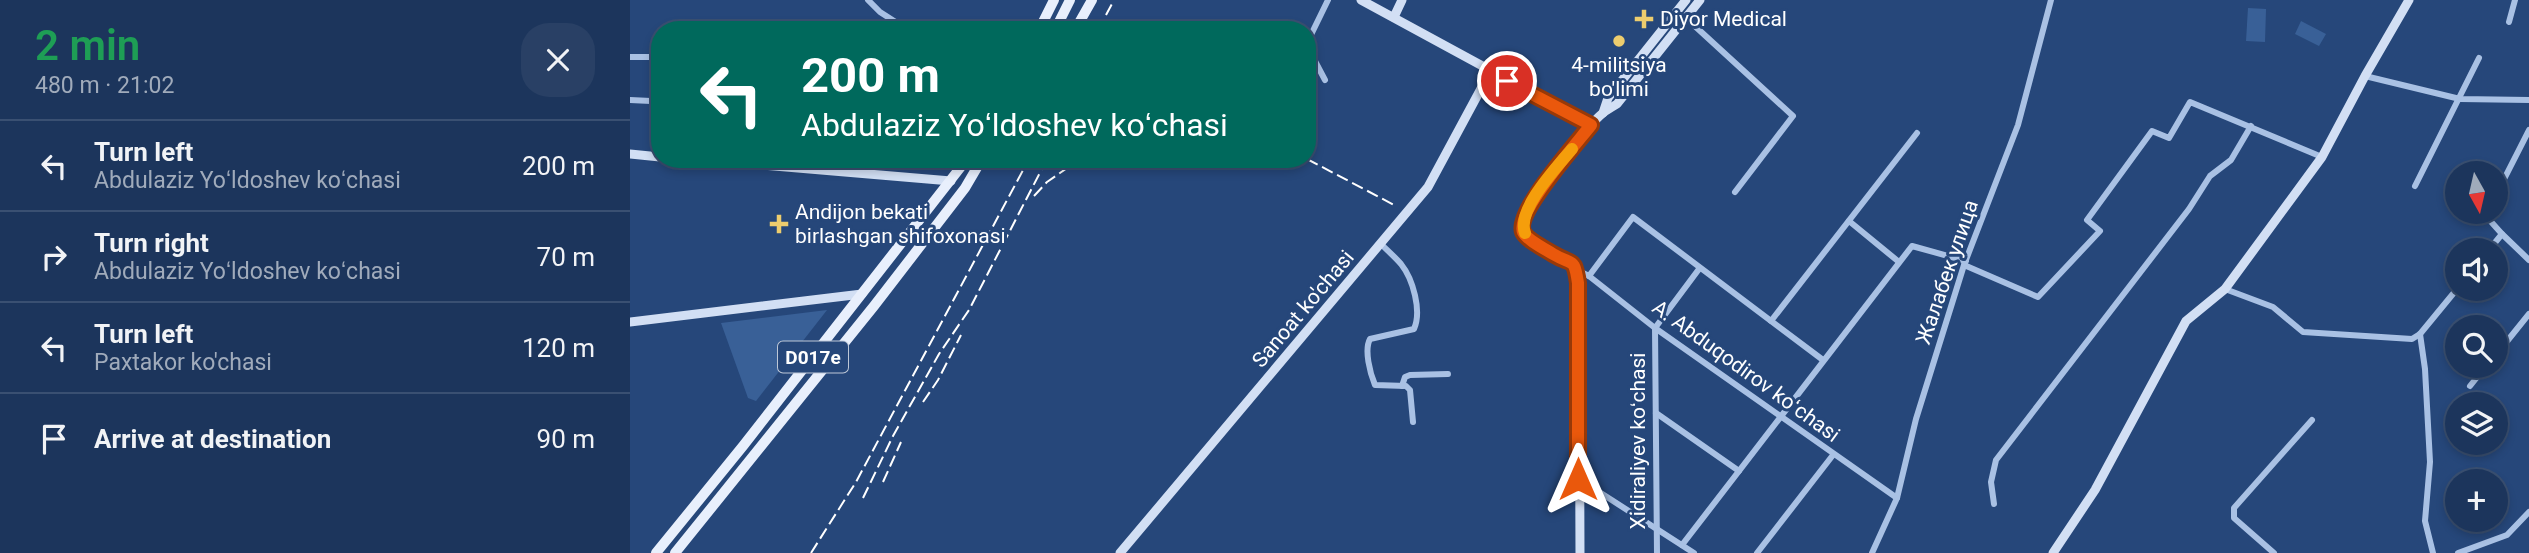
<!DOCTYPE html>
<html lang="en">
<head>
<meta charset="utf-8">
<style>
  body { margin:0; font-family:Roboto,sans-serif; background:#294065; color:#f1f3f6; height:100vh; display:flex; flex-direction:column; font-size:26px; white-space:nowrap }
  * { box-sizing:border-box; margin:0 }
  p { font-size:23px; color:#a0abbb }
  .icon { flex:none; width:38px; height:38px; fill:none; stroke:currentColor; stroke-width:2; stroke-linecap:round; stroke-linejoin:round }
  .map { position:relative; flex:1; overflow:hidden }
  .panel { display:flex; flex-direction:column; background:#1c355c; width:630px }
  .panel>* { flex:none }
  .banner { position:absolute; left:21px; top:21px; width:665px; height:147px; border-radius:28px; box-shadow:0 4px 10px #0003,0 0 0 2px #3a5072; background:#00695c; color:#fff; overflow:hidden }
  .needle { width:46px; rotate:172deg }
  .tools { position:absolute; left:1815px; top:161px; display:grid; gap:14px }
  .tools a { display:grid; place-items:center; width:63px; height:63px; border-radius:50%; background:#1c355c; box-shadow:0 4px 10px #0003,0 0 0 2px #3a5072; font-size:35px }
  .pin { position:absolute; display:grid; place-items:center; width:60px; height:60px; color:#fff; margin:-30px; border:4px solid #fff; border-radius:50%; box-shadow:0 2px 7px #0007 }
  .me { position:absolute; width:77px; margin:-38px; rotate:0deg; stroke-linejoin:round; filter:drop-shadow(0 0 5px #0008) }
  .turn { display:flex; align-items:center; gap:24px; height:147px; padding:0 35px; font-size:32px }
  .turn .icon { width:91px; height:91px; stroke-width:2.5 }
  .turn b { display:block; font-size:49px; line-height:60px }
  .round { display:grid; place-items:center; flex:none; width:74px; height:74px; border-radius:28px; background:#294065 }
  .summary { display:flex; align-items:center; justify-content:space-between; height:119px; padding:0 35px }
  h1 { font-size:42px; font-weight:600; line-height:52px; color:#1e9e55 }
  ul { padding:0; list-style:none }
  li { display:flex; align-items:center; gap:21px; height:91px; padding:0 35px; border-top:2px solid #3a5072 }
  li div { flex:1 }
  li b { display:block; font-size:26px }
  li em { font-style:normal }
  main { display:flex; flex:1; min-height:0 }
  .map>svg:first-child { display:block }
  .green { fill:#396097 }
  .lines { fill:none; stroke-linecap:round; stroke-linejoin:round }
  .street { stroke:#a9c1e4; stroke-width:6 }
  .secondary { stroke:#d2dff4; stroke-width:9 }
  .primary { stroke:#e8effc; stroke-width:10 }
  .rail { stroke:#fff; stroke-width:2; stroke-dasharray:12 5; stroke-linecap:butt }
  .route-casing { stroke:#983908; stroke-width:18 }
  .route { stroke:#ea580c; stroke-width:12 }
  .slow { stroke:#f59e0b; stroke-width:12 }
  .poi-dot { fill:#edcd6e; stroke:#26477a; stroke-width:2.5 }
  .labels { text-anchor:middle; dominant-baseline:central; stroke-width:6; stroke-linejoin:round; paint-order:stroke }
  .shield { fill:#26477a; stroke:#bec8d7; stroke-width:2 }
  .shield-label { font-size:19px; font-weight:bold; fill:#fff }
  .poi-label { font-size:21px; fill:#fff; stroke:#26477a; text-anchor:start }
  .street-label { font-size:21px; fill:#fff; stroke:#26477a }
</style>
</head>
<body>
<main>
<section class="panel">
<div class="summary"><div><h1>2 min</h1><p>480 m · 21:02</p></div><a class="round"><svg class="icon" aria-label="close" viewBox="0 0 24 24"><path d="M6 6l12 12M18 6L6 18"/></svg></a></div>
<ul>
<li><svg class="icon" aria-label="left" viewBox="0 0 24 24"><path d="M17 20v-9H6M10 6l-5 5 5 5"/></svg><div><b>Turn left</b><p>Abdulaziz Yoʻldoshev koʻchasi</p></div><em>200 m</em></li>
<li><svg class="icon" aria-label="right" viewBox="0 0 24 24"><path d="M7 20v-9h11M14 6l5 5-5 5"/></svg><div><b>Turn right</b><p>Abdulaziz Yoʻldoshev koʻchasi</p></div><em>70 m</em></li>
<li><svg class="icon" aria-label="left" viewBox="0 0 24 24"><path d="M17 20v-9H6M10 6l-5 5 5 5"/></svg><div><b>Turn left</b><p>Paxtakor ko'chasi</p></div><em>120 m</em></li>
<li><svg class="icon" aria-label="arrive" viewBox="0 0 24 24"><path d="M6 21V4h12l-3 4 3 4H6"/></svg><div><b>Arrive at destination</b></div><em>90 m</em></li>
</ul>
</section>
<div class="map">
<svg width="1899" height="553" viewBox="0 0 1899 553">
  <rect width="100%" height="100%" fill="#26477a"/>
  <!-- green -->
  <g class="green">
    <polygon points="1618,8 1636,9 1635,42 1616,41"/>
    <polygon points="1671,21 1696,34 1689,46 1665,34"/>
    <polygon points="197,310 126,401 118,398 91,323"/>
  </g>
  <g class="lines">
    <!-- street -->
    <g class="street">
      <polyline points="238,0 250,12 278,30"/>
      <polyline points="1056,18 1163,116 1105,192"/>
      <polyline points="1879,22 1885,0"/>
      <polyline points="677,43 698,0"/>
      <polyline points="677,46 695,80"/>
      <polyline points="0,57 21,57"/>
      <polyline points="1735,76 1830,99 1899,100"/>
      <polyline points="0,100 21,101"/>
      <polyline points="234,174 240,159"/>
      <polyline points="1785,186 1849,58"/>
      <polyline points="1866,195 1899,130"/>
      <polyline points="1857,212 1855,215 1872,234 1899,260"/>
      <polyline points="1219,221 1269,262"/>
      <path d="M751 244C758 251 765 257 771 264 783 279 792 311 784 329L740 339C734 350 740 373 745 385L776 386 780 390 783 422"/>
      <polyline points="1859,250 1872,234"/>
      <polyline points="1334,265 1408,297 1470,231 1457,220 1522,131 1539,138 1560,102 1692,157"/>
      <polyline points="947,270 959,276 1025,328 1267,498"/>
      <polyline points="959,276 1003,217 1193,360"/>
      <polyline points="1595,289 1643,307 1673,332 1782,339 1790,334 1827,289"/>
      <polyline points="1141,321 1287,133"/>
      <polyline points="1790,334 1795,369 1800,462 1795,521 1803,553"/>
      <polyline points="1866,355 1899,314"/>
      <polyline points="772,386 775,377 780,375 818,374"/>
      <polyline points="1840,386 1856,366"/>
      <polyline points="1026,413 1109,471 1052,545"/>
      <polyline points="1109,471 1282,246 1336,261"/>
      <polyline points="949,479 1064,553"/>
      <polyline points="1364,504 1361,482 1366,460 1559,209 1580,176 1601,160 1621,126"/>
      <polyline points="1027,553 1025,328 1069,269"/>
      <polyline points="1127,553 1203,455"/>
      <polyline points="1242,553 1267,498 1286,419 1334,265 1388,125 1421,0"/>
      <polyline points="1644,553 1604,518 1604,508 1682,420"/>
      <polyline points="1828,553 1877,535 1899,512"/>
    </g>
    <!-- secondary -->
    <g class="secondary">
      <polyline points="731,0 961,125"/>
      <polyline points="764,17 772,0"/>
      <polyline points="973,113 978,98 1056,0"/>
      <polyline points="0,154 30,157"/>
      <polyline points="62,159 321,181"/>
      <polyline points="0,322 232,294"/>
      <polyline points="490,553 798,187 860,72"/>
      <path d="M950 553 949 283 943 262 926 256 896 236C893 231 891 226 893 220 896 203 958 125 973 113 977 110 982 107 987 104L1070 0"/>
      <polyline points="1423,553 1465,490 1556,321 1595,289 1692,157 1735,76 1779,0"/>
    </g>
    <!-- primary -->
    <g class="primary">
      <polyline points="409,30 424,0"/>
      <polyline points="425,30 440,0"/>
      <polyline points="445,30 462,0"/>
      <polyline points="26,553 113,446 337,159"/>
      <polyline points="45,553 244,306 335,188 352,159"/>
    </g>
    <!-- rail -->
    <g class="rail">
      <polyline points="468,30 484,0"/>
      <polyline points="677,159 766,206"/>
      <polyline points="404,196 417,182 450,159"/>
      <polyline points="293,402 308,380 331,335"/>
      <polyline points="253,482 271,442"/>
      <polyline points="233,498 263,436 309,354 339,310 417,159"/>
      <polyline points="181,553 226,482 399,159"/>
    </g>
  </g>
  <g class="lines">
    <!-- route casing -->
    <g class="route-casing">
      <path id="route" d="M877 81 961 125C948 142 885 212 893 232 897 240 915 249 923 254 943 266 944 256 948 283V479"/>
    </g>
    <!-- route -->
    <use href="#route" class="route"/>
    <!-- slow -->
    <path class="slow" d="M895 233C886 210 927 167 942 149"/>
  </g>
  <!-- markers -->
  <g class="poi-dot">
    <path d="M1010.5 8.5h7v7h7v7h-7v7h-7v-7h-7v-7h7z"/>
    <circle cx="989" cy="41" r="7"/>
    <path d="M145.5 213.5h7v7h7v7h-7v7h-7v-7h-7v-7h7z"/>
  </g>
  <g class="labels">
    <!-- shield labels -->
    <rect class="shield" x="148" y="341.5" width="70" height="31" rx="5"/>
    <g class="shield-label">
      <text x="183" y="357">D017e</text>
    </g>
    <!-- poi labels -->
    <g class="poi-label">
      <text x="1030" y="19">Diyor Medical</text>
      <text x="989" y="65" text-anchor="middle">4-militsiya<tspan x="989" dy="24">bo'limi</tspan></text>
      <text x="165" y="212">Аndijon bekati<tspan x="165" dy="24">birlashgan shifoxonasi</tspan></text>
    </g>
    <!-- street labels -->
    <g class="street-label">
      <text transform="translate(1317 272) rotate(-71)">Жалабек улица</text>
      <text transform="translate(673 309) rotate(-50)">Sanoat ko'chasi</text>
      <text transform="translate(1116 371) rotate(36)">A. Abduqodirov koʻchasi</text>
      <text transform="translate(1008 441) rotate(-90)">Xidiraliyev koʻchasi</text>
    </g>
  </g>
</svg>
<div class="tools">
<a><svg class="needle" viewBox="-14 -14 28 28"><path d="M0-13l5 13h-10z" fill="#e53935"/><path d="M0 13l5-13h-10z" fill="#a0abbb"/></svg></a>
<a><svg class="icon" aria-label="sound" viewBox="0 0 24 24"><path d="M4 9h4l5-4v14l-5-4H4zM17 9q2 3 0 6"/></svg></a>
<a><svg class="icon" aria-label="search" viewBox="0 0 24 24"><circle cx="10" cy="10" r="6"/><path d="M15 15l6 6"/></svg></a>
<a><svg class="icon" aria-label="layers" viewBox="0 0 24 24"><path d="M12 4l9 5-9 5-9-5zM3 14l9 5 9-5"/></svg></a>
<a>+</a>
</div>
<div class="pin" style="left:877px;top:81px;background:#d93025"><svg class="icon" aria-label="arrive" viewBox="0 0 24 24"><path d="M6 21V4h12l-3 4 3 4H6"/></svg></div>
<svg class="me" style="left:948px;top:479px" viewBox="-20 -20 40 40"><path d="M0-17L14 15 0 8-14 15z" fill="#ea580c" stroke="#fff" stroke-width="4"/></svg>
<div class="banner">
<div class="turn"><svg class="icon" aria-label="left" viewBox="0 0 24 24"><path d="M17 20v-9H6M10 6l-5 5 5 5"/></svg><div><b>200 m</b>Abdulaziz Yoʻldoshev koʻchasi</div></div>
</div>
</div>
</main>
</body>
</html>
